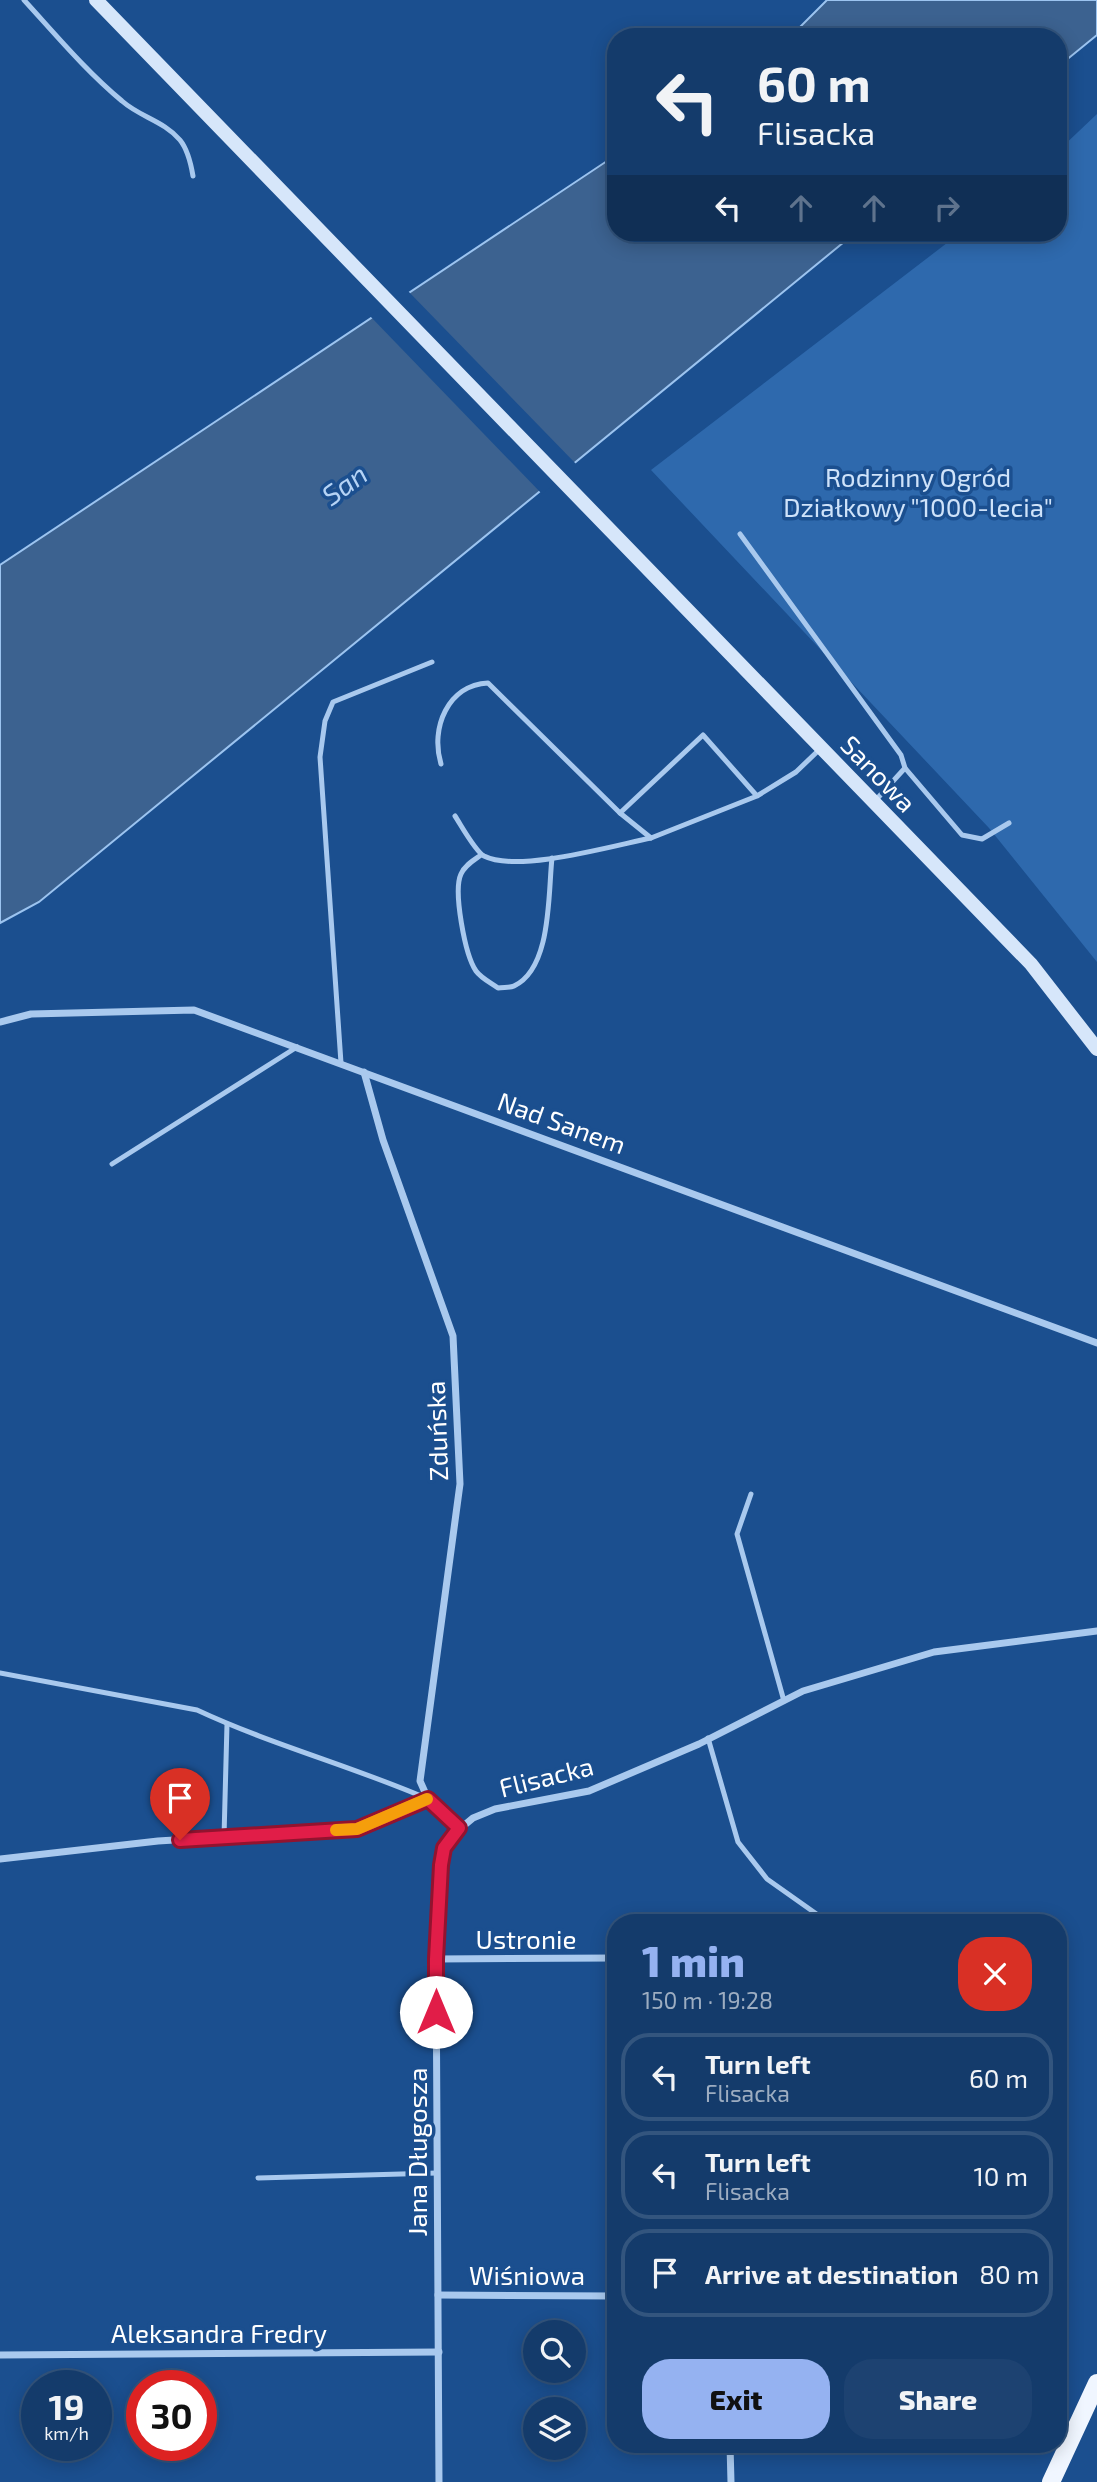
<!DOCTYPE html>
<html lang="en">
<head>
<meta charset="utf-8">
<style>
  body { margin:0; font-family:"Exo 2",sans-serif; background:#1d4271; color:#f1f3f6; height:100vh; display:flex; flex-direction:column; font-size:26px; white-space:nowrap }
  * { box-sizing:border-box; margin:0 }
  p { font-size:23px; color:#9dadc1 }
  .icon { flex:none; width:38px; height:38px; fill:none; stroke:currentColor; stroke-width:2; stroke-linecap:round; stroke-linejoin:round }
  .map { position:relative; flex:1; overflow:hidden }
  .drawer { position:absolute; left:607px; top:1914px; width:460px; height:539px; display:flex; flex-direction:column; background:#143b6b; border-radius:28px; box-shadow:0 4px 18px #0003,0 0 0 2px #33557e }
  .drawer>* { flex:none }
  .hud { position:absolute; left:607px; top:28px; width:460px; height:214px; border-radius:28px; box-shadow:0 4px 18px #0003,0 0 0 2px #33557e; background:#143b6b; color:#f1f3f6; overflow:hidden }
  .fabs { position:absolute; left:523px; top:2320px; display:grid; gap:14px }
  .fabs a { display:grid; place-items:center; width:63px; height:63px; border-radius:50%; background:#143b6b; box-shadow:0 4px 18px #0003,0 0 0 2px #33557e; font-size:35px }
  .speed { position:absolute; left:21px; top:2370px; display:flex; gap:14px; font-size:35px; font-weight:700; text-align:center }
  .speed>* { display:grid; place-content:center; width:91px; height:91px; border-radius:50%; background:#143b6b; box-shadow:0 4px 18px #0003,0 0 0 2px #33557e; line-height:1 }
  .speed small { font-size:18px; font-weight:400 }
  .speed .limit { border:10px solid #d22; background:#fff; color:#111 }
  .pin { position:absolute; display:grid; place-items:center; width:60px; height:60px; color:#fff; margin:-72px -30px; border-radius:50% 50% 50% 0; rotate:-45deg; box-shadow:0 0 7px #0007 }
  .pin .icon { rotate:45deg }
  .me { position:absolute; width:77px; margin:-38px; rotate:0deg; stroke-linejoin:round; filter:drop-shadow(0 0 5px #0008) }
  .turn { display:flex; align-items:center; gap:24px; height:147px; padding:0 35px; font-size:32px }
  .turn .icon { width:91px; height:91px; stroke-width:2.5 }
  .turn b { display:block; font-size:49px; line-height:60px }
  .lanes { display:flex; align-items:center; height:66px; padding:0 35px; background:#0003; justify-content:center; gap:35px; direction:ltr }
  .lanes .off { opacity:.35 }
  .round { display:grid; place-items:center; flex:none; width:74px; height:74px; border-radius:28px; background:#1d4271 }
  .overview { display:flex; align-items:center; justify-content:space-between; height:119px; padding:0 35px }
  h1 { font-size:42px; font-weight:800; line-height:52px; color:#95b2f1 }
  .button { display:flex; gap:14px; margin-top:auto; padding:14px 35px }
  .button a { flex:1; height:80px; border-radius:28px; background:#95b2f1; color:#111; font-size:28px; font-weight:800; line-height:80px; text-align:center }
  .button a+a { background:#1d4271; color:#f1f3f6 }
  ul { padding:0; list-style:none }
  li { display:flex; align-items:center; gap:21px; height:88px; margin:0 14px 10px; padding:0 21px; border:4px solid #33557e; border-radius:28px }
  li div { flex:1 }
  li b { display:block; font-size:26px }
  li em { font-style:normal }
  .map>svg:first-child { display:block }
  .green { fill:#2e69ad }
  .water { fill:#3c6290; stroke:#9cc4f0; stroke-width:2 }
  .pier { fill:#1b4f8f }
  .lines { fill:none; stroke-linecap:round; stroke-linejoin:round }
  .service { stroke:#a9c9ee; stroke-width:5 }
  .minor { stroke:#a9c9ee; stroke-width:7 }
  .secondary { stroke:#d6e6fa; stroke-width:14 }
  .primary { stroke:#f0f6ff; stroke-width:18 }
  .route-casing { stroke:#92132f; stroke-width:18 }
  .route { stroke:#e11d48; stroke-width:12 }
  .slow { stroke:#f59e0b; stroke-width:12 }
  .labels { text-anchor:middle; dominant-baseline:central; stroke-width:7; stroke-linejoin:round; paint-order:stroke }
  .park-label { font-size:26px; fill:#cfe3fa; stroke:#1b4f8f }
  .street-label { font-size:26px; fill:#fff; stroke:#1b4f8f }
  .water-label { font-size:28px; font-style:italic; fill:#b5d3f5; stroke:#1b4f8f }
</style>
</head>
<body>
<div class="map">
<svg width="1097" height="2482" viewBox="0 0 1097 2482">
  <rect width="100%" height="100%" fill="#1b4f8f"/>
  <!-- green -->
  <polygon class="green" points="1097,114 1097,962 989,828 651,470 960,233 1059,233 1059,150"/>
  <!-- water -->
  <g class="water">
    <polygon points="827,0 1097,0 1097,35 1059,66 1059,37 790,37"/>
    <polygon points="616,155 616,233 855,233 39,902 0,923 0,565"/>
  </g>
  <!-- pier -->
  <polygon class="pier" points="407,290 577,465 542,494 369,315"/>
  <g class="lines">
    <!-- service -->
    <g class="service">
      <path d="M24 0C56 35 86 71 122 101 140 117 164 121 180 140 188 150 191 164 193 176"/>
      <polyline points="740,534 901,755 905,768 874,802"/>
      <path d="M441 764C430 728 448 685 488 683L620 813"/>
      <polyline points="905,768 962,835 982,839 1009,823"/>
      <polyline points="757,796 651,838 620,813 703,735 757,796 796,772 821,748"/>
      <path d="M455 816C461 825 475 851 484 856 517 873 612 846 651 838"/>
      <path d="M481 855C474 860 465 865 461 874 453 891 465 955 476 971 481 978 491 983 498 988 503 987 510 988 514 986 552 968 548 893 552 858"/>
      <polyline points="341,1063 320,757 325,721 333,702 432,662"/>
      <polyline points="112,1164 297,1047"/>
      <polyline points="751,1494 737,1534 784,1701"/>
      <path d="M0 1673 197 1710C272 1745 352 1766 428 1799"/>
      <polyline points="708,1738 738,1842 767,1879 825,1920"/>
      <polyline points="224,1837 227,1724"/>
      <polyline points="258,2178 437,2173"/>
    </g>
    <!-- minor -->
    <g class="minor">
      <polyline points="0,1022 31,1014 194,1010 1097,1343"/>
      <polyline points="364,1072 383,1140 453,1336 460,1484 420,1781 428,1799"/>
      <polyline points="0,1859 158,1841 357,1829 428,1799 459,1827"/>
      <polyline points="436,1959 616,1958"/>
      <polyline points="438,2295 616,2296"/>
      <polyline points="0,2355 439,2352"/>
      <polyline points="730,2445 731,2482"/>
      <polyline points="439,2482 436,1959 441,1865 444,1848 450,1837 473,1818 495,1809 589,1791 699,1744 803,1691 934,1652 1097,1631"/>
    </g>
    <!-- secondary -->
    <polyline class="secondary" points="96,0 1031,964 1097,1049"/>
    <!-- primary -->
    <polyline class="primary" points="1051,2482 1097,2383"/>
  </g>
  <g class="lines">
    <!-- route casing -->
    <g class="route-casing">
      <polyline id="route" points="180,1840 357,1829 428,1799 459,1828 444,1848 441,1865 436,1959 436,2012"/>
    </g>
    <!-- route -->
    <use href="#route" class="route"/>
    <!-- slow -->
    <polyline class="slow" points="336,1830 357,1829 427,1799"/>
  </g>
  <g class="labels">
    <!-- park labels -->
    <g class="park-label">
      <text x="918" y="476">Rodzinny Ogród<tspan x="918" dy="30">Działkowy "1000-lecia"</tspan></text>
    </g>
    <!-- street labels -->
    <g class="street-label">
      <text transform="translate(879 773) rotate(46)">Sanowa</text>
      <text transform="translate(562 1122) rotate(20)">Nad Sanem</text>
      <text transform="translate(436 1431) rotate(-92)">Zduńska</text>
      <text transform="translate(546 1776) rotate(-14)">Flisacka</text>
      <text x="526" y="1938">Ustronie</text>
      <text transform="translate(416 2152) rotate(-90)">Jana Długosza</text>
      <text x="527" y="2274">Wiśniowa</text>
      <text x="219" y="2332">Aleksandra Fredry</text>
    </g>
    <!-- water labels -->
    <g class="water-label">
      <text transform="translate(344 484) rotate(-36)">San</text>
    </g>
  </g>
</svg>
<div class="fabs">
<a><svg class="icon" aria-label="search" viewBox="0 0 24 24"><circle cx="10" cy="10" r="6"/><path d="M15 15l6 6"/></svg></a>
<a><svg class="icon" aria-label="layers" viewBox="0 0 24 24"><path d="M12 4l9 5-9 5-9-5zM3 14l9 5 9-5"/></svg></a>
</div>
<div class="speed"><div>19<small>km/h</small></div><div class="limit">30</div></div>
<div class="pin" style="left:180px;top:1840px;background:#d93025"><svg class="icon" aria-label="arrive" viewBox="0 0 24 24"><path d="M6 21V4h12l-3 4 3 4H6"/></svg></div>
<svg class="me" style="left:436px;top:2012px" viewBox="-20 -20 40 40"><circle r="19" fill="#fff"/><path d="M0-13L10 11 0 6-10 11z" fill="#e11d48"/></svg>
<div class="hud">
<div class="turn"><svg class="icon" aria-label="left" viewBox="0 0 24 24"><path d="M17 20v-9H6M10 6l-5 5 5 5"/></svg><div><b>60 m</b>Flisacka</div></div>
<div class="lanes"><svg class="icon" aria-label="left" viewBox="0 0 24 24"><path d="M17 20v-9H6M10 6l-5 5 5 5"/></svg><svg class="icon off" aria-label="ahead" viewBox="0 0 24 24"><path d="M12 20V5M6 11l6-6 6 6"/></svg><svg class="icon off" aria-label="ahead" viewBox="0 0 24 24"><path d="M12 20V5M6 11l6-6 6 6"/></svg><svg class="icon off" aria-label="right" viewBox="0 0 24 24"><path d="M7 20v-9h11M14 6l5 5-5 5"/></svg></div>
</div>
<section class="drawer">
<div class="overview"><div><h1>1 min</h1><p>150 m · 19:28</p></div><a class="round" style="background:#d93025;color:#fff"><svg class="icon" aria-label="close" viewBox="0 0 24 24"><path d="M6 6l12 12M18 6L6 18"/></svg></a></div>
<ul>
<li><svg class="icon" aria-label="left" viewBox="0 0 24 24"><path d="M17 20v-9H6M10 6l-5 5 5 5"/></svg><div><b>Turn left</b><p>Flisacka</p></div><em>60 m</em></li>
<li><svg class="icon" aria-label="left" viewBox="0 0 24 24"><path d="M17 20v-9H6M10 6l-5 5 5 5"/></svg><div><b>Turn left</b><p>Flisacka</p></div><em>10 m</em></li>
<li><svg class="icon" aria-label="arrive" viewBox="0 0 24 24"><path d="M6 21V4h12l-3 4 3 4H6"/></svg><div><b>Arrive at destination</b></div><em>80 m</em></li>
</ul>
<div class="button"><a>Exit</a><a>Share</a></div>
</section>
</div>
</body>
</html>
